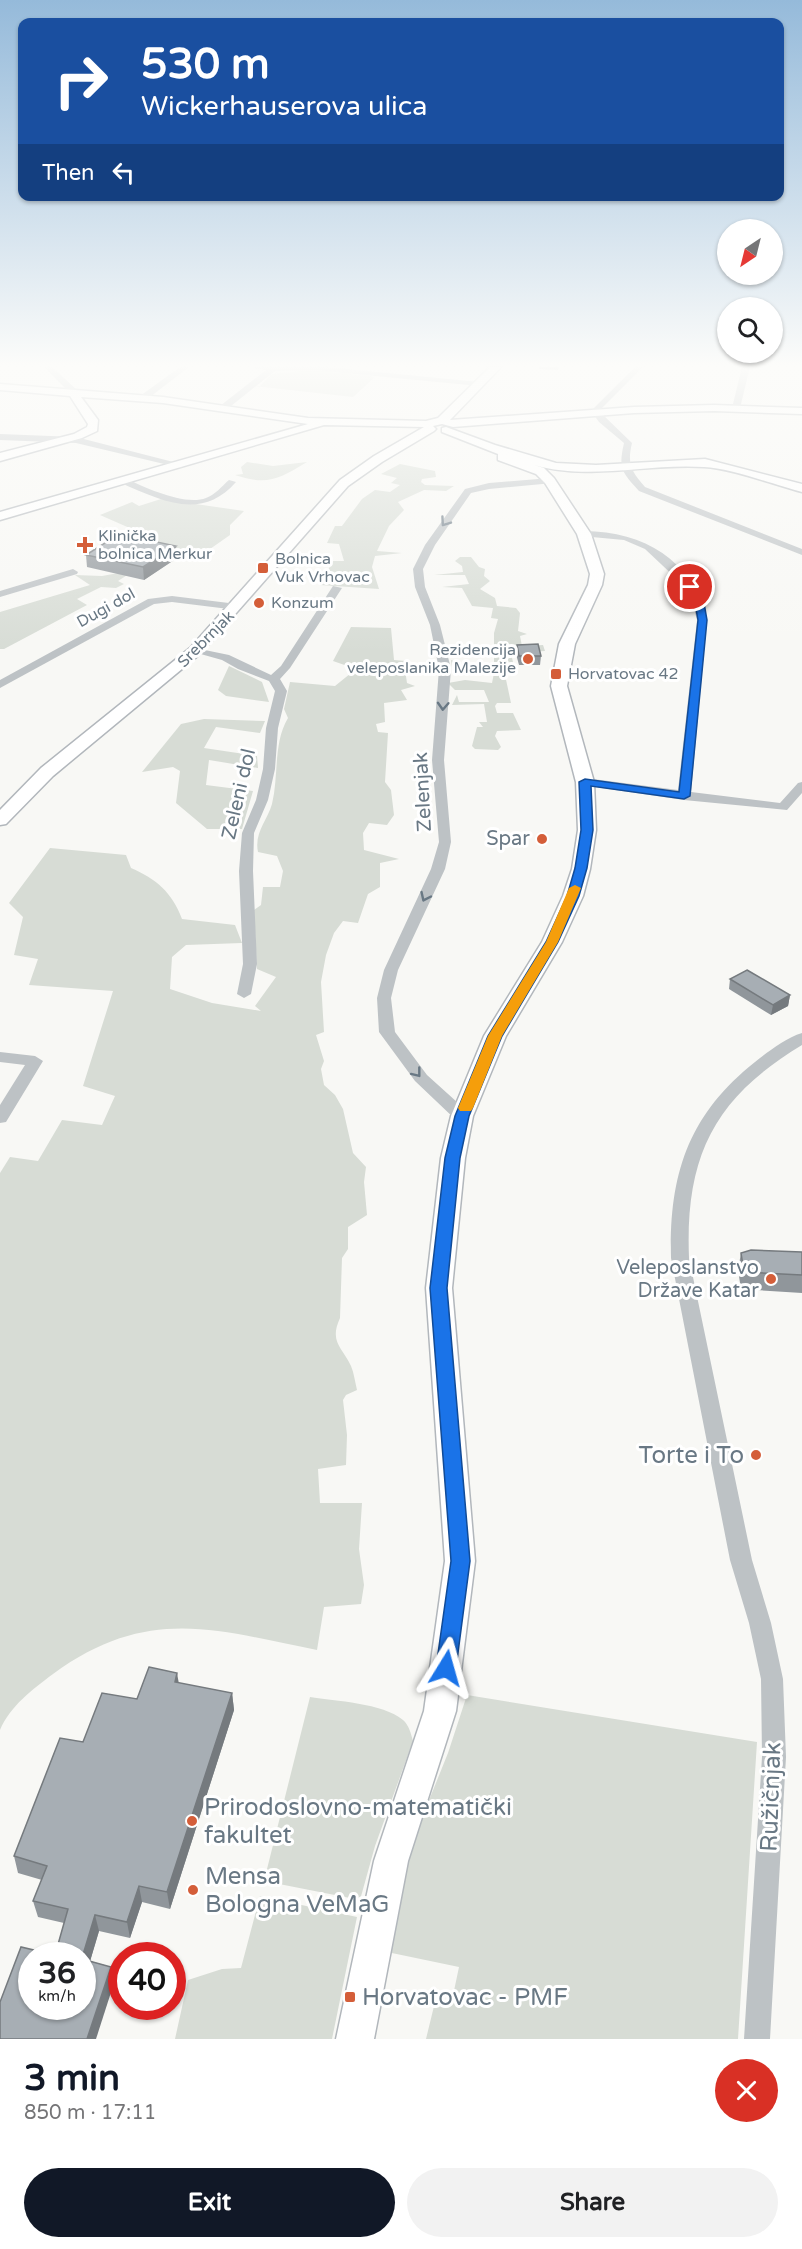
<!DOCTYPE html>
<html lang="en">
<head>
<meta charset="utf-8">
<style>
  body { margin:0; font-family:"Varela Round",sans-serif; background:#f2f2f2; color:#202124; height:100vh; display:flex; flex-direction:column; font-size:22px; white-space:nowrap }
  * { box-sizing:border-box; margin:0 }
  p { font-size:20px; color:#757577 }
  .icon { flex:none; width:33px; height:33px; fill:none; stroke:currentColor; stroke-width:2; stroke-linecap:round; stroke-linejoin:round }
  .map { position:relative; height:2039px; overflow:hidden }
  .details { display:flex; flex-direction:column; background:#fff; flex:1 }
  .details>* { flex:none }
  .banner { position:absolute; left:18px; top:18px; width:766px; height:183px; border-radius:12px; box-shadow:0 2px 4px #0004; background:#1a4fa0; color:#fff; overflow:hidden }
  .needle { width:39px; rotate:215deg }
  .tools { position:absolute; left:717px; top:219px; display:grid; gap:12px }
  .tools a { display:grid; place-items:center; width:66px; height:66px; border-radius:50%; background:#fff; box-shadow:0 2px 4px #0004; font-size:30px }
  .speed { position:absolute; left:18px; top:1942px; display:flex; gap:12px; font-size:30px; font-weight:700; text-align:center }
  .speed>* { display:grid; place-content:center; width:78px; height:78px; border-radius:50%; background:#fff; box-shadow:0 2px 4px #0004; line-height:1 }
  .speed small { font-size:15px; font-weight:400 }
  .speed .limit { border:9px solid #d22; background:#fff; color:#111 }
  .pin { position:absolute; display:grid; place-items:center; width:51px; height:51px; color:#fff; margin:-26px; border:3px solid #fff; border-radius:50%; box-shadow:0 2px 6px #0007 }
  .me { position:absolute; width:66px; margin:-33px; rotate:8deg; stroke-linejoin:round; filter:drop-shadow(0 0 4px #0008) }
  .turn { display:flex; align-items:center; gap:21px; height:126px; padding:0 24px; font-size:27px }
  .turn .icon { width:78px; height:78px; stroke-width:2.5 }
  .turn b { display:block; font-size:42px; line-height:51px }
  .then { display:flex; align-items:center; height:57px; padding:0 24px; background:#0003; gap:12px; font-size:22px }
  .round { display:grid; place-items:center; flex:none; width:63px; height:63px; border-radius:32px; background:#f2f2f2 }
  .summary { display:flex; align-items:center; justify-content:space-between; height:102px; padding:0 24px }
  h1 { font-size:36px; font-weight:700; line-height:45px; color:#111827 }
  .button { display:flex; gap:12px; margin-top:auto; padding:12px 24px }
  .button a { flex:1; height:69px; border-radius:36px; background:#111827; color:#fff; font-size:24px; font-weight:700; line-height:69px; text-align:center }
  .button a+a { background:#f2f2f2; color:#202124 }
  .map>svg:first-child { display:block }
  .green { fill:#d7dcd5 }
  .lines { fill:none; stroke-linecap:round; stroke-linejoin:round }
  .secondary-casing { stroke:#b2b7bc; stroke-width:3 }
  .street { fill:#bdc2c5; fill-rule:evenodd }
  .secondary { fill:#fff; fill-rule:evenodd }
  .wall { fill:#90969b }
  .shaded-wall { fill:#757a7e }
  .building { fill:#a7aeb4; stroke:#757a7e; stroke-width:1.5 }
  .oneway { stroke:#697884 }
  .route { fill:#1a73e8; stroke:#114b97; stroke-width:1.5 }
  .slow { fill:#f59e0b }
  .poi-dot { fill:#d45e39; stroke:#fff; stroke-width:2 }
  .labels { text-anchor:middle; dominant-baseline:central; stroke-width:6; stroke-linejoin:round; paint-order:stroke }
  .far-poi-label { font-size:16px; fill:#697884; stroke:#fff; text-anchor:start }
  .far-street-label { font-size:16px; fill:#697884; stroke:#fff }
  .street-label { font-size:20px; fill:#697884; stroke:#fff }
  .poi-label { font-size:20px; fill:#697884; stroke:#fff; text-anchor:end }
  .near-poi-label { font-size:24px; fill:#697884; stroke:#fff; text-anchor:start }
  .near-street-label { font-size:24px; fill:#697884; stroke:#fff }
</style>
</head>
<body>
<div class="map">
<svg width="802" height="2039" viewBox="0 0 802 2039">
  <rect width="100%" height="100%" fill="#f8f8f5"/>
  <!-- green -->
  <g class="green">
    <polygon points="312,370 371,376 374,378 353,397 254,386 260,386 272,374"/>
    <path d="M247 462 273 466 307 462C279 479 267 486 235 475L243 474 241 467Z"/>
    <polygon points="400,464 435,471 436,477 422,479 421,482 425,485 454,486 446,491 424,490 398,502 404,510 389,526 377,551 402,553 375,556 372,567 379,589 320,585 333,561 344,561 339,544 327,543 335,526 342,526 362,499 375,490 390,492 400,485 391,483 397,478 381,474"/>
    <polygon points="161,499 244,511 230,525 230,535 200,556 184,551 172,556 131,545 141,533 100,515 132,502 139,506"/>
    <polygon points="460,557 471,557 479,567 485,569 484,576 490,581 480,589 495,598 497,606 516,608 520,613 518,631 527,634 520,636 522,646 543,645 545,651 511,653 514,667 507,669 509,675 505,675 511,703 497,703 495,706 497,713 513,713 521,730 497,731 495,736 501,747 498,750 475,749 472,746 477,727 483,727 479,722 487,722 484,704 452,705 457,695 459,702 489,702 484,690 455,690 448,683 465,680 492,683 495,668 452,667 451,660 459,663 494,665 494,633 498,619 491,618 493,608 472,606 462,588 442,587 469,584 465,575 434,575 463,572 462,566 455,561"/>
    <polygon points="135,570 118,581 124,584 116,588 101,587 77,599 87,605 4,649 0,649 0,612 90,585 75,575 102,576"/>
    <path d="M351 627 391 628 394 660 406 661 407 664 418 667 405 670 407 683 415 686 401 690 407 700 384 703 385 722 376 724 378 732 388 733 385 782 391 790 394 815 387 825 369 823 363 833 364 850 399 859 380 863V887L368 894 358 923 343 921 334 933 326 955 321 982 324 1032 316 1035 324 1061 321 1069 324 1085 335 1095 343 1109 353 1153 366 1167 364 1182 367 1215 348 1227V1249L342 1258 340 1318C329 1342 342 1347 351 1366 354 1373 355 1382 357 1390L346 1395 343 1400 347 1435 346 1465 318 1469 320 1503H362L359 1549 364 1585 361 1604 324 1607 317 1650C213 1629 147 1606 53 1674 33 1689 10 1706 0 1730V1173L10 1157 38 1161 62 1120 102 1125 115 1096 83 1086 113 991 29 985 38 959 14 955 23 917 9 903 50 848 126 855 131 868C156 879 172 892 182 919L235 925 242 943 186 945 172 957 170 989 212 1003 261 1011 255 1006 276 977 257 969 254 910 261 905 263 887H280L283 871 277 856 258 852C254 833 267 821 272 804 279 775 273 743 288 718L284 709 290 682 335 686 356 669 333 661Z"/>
    <polygon points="229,666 262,682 269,702 226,696 218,690"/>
    <polygon points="204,719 265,721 260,733 216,727 204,748 257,756 258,768 209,760 206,785 253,791 242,829 207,829 176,803 180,771 173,767 142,772 181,724"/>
    <polygon points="467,1695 757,1742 738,2039 426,2039 435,2002 451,2005 459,1967 387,1952 411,1845 448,1753"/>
    <path d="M310 1697C335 1701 383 1703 403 1720 409 1725 411 1734 413 1741L375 1846 360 1900 264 1881Z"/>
    <polygon points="260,1896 357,1917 332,2039 175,2039 188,1980 222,1969 241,1968"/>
  </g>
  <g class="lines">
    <!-- secondary casing -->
    <g class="secondary-casing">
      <g id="secondary">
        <polygon points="490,367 501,367 450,420 634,407 714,405 802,408 802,414 714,411 634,413 453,427 442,424 433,426 436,429 434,431 382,462 348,486 200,654 53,776 6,824 0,825 0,810 41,768 190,648 340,480 374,456 424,427 324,425 0,520 0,512 308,424 163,403 81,397 98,420 97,431 82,438 0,461 0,453 74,434 87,427 88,424 70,396 0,390 0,384 163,397 308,418 426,421 438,418"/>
        <path d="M446 427 495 445 556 463 596 465 705 459 802 484V492C775 485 730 468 704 467 647 463 590 481 534 465L544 468 554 478 591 534 604 574 602 585 575 644 567 686 594 782 596 830 590 869 583 896 562 942 506 1036 473 1116 465 1158 452 1288 475 1561 456 1711 408 1861 374 2039H336L374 1861 424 1711 445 1561 426 1288 441 1158 451 1116 484 1036 542 942 563 896 572 869 578 830 576 782 551 686 559 644 588 585 590 574 577 534 545 483 536 474 498 460V454L442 432V428Z"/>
      </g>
    </g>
    <!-- street -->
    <g class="street">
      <polygon points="44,367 52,367 77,390 77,394 71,394"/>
      <polygon points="180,367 189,367 146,400 140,400 140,396"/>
      <polygon points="251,367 326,367 479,382 483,384 479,386 313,370 275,371 226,410 220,410 220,406 266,370"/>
      <path d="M635 367H643L599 411 632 443C627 464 631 471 645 487L802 549V555L639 491C622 472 618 469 624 443L599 422 591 411Z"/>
      <polygon points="742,367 750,367 740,408 736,410 732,408"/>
      <polygon points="0,434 76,437 185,465 181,468 76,443 0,440"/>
      <polygon points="550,478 554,481 553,483 489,489 471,493 435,545 423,569 425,587 440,625 451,669 444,760 451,842 445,869 398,970 391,998 395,1032 427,1075 468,1112 470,1116 462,1121 456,1120 415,1081 379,1032 377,998 384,970 431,869 439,842 432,760 439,669 430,625 415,587 413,569 425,545 465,489 489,483"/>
      <path d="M121 479H127C146 488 185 506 206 498 215 495 222 486 229 480L236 482C202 521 162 501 121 483Z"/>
      <path d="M584 531C645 532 691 559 707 620L691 792 780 803 798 783 802 782V793L787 810 684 800 581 785 579 782 585 778 678 790 697 620 694 609 679 581 645 549 624 540 581 536V532Z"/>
      <polygon points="73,569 78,572 77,574 0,597 0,591"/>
      <polygon points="333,586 342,588 290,668 280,679 287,691 278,728 275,769 268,800 254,833 253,871 257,964 251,994 244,998 237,994 243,964 239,871 242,833 256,800 263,769 266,728 275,691 269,681 238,669 222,660 190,651 195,648 229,655 271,675 281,666"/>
      <polygon points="172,596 237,604 242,607 237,610 172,602 154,604 0,688 0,680 148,599"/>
      <path d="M802 1033V1045C714 1098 685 1156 689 1258L752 1560 771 1623 783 1679 786 1757 770 2039H744L762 1757 761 1679 749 1623 730 1560 671 1258C669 1175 688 1115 755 1062 768 1052 785 1038 802 1033Z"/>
      <polygon points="0,1052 35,1056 43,1061 6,1122 0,1123 0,1105 25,1065 0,1062"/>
    </g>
    <!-- secondary -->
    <use href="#secondary" class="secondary"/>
  </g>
  <!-- wall -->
  <g class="wall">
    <polygon points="539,367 559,367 558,370 539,369"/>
    <polygon points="176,546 177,558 144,580 87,567 86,555"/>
    <polygon points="517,645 541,656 540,665 519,665 516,654"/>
    <polygon points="730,979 790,995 788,1006 771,1015 729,989"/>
    <polygon points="802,1252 802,1293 741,1289 738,1270 741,1253"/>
    <polygon points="179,1683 232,1693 234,1710 170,1909 142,1902 130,1938 99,1931 90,1961 111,1967 114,1983 55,1955 64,1923 38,1917 33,1901 42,1880 18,1873 14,1856 83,1742 137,1699"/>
  </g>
  <!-- shaded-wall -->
  <g class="shaded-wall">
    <polygon points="176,546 177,558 144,580 143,567"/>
    <polygon points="790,995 788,1006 771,1015 773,1005"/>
    <polygon points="177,1673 180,1690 175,1682"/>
    <polygon points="232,1693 234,1710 170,1909 167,1892"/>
    <polygon points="139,1886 142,1902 130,1938 127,1922"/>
    <polygon points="95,1915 99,1931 86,1975 82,1958"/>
    <polygon points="111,1967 114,1983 96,2039 87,2039"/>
  </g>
  <!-- building -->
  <g class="building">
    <polygon points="119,534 176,546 143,567 86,555"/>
    <polygon points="538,644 541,656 519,656 517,645"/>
    <polygon points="747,970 790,995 773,1005 730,979"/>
    <polygon points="751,1250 802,1252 802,1275 744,1272 741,1253"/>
    <polygon points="149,1667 177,1673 175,1682 232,1693 167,1892 139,1886 127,1922 95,1915 82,1958 82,1956 32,1956 32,2007 82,2007 82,1959 111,1967 87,2039 0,2039 0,2002 21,1947 55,1955 68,1909 33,1901 47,1866 14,1856 60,1738 83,1742 102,1693 137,1699"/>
  </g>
  <!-- one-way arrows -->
  <defs><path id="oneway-chevron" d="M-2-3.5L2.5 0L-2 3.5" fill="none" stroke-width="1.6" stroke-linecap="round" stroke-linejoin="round" transform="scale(1.5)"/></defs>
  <g class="oneway">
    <use href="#oneway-chevron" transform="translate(445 522) rotate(125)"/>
    <use href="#oneway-chevron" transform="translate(443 706) rotate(93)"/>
    <use href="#oneway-chevron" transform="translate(425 897) rotate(115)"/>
    <use href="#oneway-chevron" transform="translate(417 1073) rotate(52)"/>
  </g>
  <!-- sky -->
  <linearGradient id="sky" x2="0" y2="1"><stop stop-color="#95bada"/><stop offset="0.56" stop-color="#fcfcfa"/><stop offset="1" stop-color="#fcfcfa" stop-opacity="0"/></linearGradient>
  <rect width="802" height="652" fill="url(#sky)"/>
  <!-- route -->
  <polygon class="route" points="690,584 694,585 704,603 707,620 690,796 684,799 591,786 593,830 587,868 579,896 558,942 502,1036 469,1116 460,1158 447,1288 470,1561 456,1668 453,1675 446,1677 439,1675 436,1668 451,1561 430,1288 445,1158 455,1116 488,1036 546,942 567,896 575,868 581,830 579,782 585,779 679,792 698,620 695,603 686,587"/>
  <!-- slow -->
  <polygon class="slow" points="575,885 581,888 558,942 502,1036 473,1108 471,1111 460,1111 458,1108 488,1036 546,942 569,888"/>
  <!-- markers -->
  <g class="poi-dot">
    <path d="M82 536h6v6h6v6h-6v6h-6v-6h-6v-6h6z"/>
    <rect x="257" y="562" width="12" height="12" rx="3"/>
    <circle cx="259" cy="603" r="6"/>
    <circle cx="528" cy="659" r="6"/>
    <rect x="550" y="668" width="12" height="12" rx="3"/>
    <circle cx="542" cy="839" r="6"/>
    <circle cx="771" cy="1279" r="6"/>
    <circle cx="756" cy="1455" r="6"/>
    <circle cx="192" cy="1821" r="6"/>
    <circle cx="193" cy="1890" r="6"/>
    <rect x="344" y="1991" width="12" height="12" rx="3"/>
  </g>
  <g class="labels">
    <!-- far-poi labels -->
    <g class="far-poi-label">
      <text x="98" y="536">Klinička<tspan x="98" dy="18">bolnica Merkur</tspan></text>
      <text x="275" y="559">Bolnica<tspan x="275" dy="18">Vuk Vrhovac</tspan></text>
      <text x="271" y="603">Konzum</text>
      <text x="516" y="650" text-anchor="end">Rezidencija<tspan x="516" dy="18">veleposlanika Malezije</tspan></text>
      <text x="568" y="674">Horvatovac 42</text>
    </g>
    <!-- far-street labels -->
    <g class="far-street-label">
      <text transform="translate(106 608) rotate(-29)">Dugi dol</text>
      <text transform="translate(206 639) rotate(-45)">Srebrnjak</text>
    </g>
    <!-- street labels -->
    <g class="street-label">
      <text transform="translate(423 792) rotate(-93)">Zelenjak</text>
      <text transform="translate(239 794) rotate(-77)">Zeleni dol</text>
    </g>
    <!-- poi labels -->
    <g class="poi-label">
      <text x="530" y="839">Spar</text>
      <text x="759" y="1268">Veleposlanstvo<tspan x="759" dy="23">Države Katar</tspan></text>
    </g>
    <!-- near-poi labels -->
    <g class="near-poi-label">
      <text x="744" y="1455" text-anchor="end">Torte i To</text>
      <text x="204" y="1807">Prirodoslovno-matematički<tspan x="204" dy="28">fakultet</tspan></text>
      <text x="205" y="1876">Mensa<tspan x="205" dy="28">Bologna VeMaG</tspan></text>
      <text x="362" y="1997">Horvatovac - PMF</text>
    </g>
    <!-- near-street labels -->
    <g class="near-street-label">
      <text transform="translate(771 1797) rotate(-88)">Ružičnjak</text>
    </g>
  </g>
</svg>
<div class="tools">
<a><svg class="needle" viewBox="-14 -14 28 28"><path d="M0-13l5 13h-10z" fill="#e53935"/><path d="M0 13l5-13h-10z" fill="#757577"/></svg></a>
<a><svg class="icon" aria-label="search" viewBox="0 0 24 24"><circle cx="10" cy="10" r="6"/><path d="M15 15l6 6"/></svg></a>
</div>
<div class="speed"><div>36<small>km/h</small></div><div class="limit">40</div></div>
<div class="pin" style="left:690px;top:587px;background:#d93025"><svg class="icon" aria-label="arrive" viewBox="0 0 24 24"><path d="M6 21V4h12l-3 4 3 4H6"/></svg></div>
<svg class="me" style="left:446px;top:1668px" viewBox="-20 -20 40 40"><path d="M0-17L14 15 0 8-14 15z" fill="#1a73e8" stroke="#fff" stroke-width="4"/></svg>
<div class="banner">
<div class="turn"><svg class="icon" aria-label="right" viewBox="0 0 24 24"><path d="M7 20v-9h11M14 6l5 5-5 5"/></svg><div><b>530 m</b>Wickerhauserova ulica</div></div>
<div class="then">Then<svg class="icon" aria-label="left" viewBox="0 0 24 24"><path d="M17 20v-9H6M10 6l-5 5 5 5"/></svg></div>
</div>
</div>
<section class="details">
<div class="summary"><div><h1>3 min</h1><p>850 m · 17:11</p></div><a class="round" style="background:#d93025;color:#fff"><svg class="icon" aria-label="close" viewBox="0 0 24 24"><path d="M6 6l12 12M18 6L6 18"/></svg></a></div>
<div class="button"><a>Exit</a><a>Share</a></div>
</section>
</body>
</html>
